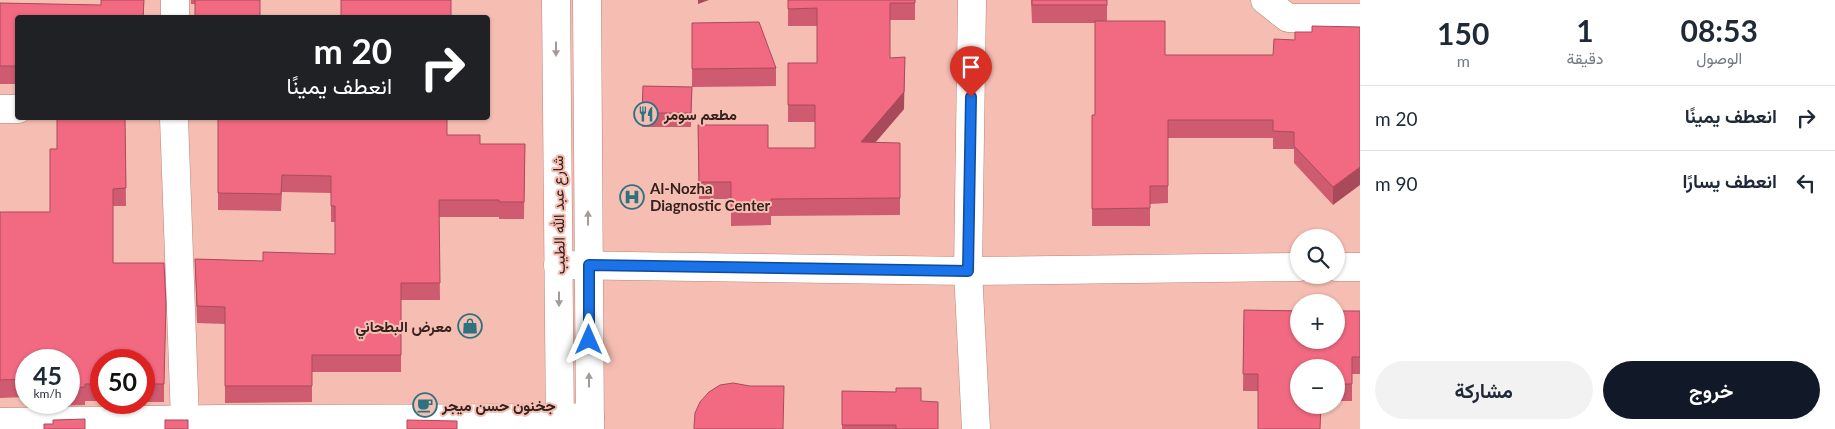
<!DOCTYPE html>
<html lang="ar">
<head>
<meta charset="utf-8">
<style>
  body { margin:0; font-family:Lato,Vazirmatn,sans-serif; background:#f2f2f3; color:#1f2937; direction:rtl; height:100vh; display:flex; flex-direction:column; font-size:19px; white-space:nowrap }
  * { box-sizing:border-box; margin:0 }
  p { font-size:16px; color:#747a83 }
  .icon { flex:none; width:28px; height:28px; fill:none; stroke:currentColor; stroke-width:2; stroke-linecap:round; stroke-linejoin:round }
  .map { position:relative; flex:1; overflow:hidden; direction:ltr }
  .details { display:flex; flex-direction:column; background:#fff; width:475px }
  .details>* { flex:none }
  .top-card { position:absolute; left:15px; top:15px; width:475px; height:105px; border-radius:5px; box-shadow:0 1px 4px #0004; direction:rtl; background:#202124; color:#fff; overflow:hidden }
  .fabs { position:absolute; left:1290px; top:229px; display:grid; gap:10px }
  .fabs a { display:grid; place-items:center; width:55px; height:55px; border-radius:50%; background:#fff; box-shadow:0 1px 4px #0004; font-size:25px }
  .speed { position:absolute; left:15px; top:349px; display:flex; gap:10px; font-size:25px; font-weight:700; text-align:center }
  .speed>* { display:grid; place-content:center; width:65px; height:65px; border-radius:50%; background:#fff; box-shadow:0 1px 4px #0004; line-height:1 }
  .speed small { font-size:12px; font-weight:400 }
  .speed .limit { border:8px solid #d22; background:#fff; color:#111 }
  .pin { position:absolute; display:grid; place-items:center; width:42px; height:42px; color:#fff; margin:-51px -21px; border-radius:50% 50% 50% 0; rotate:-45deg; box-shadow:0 0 5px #0007 }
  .pin .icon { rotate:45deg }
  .me { position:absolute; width:55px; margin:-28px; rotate:0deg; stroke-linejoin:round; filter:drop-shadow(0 0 4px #0008) }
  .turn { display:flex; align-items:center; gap:18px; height:105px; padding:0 15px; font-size:22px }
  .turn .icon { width:65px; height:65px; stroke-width:2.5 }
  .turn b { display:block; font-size:35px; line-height:42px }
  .eta { display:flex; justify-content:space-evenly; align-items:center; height:85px; text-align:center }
  .eta b { font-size:30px; font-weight:700; line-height:35px }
  .primary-button { display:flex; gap:10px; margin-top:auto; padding:10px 15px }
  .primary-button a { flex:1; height:58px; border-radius:30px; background:#111827; color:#fff; font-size:20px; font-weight:700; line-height:58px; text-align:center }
  .primary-button a+a { background:#f2f2f3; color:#1f2937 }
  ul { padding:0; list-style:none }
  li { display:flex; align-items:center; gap:15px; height:65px; padding:0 15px; border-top:1px solid #e0e1e3 }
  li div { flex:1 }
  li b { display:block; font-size:19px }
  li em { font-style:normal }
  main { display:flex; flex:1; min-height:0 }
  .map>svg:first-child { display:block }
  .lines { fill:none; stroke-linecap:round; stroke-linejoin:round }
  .minor-casing { stroke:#b9847a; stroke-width:29 }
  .secondary-casing { stroke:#b9847a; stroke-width:29 }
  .minor { stroke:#fff; stroke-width:28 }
  .secondary { stroke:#fff; stroke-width:28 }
  .wall { fill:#cf5b70 }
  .shaded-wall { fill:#a94a5b }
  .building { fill:#f16a82; stroke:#a94a5b }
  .oneway { fill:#a49b99 }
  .route-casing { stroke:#114b97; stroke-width:12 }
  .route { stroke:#1a73e8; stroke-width:9 }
  .labels { text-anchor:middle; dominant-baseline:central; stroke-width:4; stroke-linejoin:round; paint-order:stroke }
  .poi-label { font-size:15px; font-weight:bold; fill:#35211d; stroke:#f6beb3; text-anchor:start }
  .street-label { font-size:15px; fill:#35211d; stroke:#f6beb3 }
</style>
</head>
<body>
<main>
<section class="details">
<div class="eta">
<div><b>08:53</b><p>الوصول</p></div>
<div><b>1</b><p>دقيقة</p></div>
<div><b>150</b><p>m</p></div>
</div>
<ul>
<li><svg class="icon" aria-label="right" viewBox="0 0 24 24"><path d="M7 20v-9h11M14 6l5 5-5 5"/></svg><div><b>انعطف يمينًا</b></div><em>20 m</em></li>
<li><svg class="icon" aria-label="left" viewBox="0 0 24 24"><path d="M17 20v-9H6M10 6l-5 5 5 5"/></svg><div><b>انعطف يسارًا</b></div><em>90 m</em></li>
</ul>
<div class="primary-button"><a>خروج</a><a>مشاركة</a></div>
</section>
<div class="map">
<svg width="1360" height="429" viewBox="0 0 1360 429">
  <rect width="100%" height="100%" fill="#f6beb3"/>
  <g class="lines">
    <!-- minor casing -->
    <g class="minor-casing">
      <g id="minor">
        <polyline points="972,0 968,271 976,429"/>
        <polyline points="1265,0 1288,18 1360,18"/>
        <polyline points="175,18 175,0"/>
        <polyline points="0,109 18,109"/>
        <polyline points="174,118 185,420"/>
        <polyline points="558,265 968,271 1299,267"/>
        <polyline points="1336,267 1360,267"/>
        <polyline points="0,422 220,419 560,418 590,417"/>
      </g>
    </g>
    <!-- secondary casing -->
    <g class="secondary-casing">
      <g id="secondary">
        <polyline points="556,0 560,429"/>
        <polyline points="587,0 590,429"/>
      </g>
    </g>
    <!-- minor -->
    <use href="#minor" class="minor"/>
    <!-- secondary -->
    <use href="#secondary" class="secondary"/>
  </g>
  <!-- wall -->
  <g class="wall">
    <polygon points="144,0 144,18 18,18 18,84 0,84 0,3 101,5"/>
    <polygon points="191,0 260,0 195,4 191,4"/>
    <polygon points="788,0 915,0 915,20 890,20 890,58 904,109 875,143 900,143 900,215 771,216 771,225 731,226 731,199 699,199 698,125 768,148 815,148 815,122 788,122 788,63 817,63 817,26 788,26"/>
    <polygon points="1031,0 1107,0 1107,21 1165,55 1273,55 1295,40 1312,32 1360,27 1333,205 1294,163 1294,149 1273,149 1273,138 1168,138 1168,203 1150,204 1150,226 1092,226 1092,115 1095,115 1095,23 1032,23"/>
    <polygon points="692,23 776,68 776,86 692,87"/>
    <polygon points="643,86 692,87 691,127 642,127"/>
    <polygon points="125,118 126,206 113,206 113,263 164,263 164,402 144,402 144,360 101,360 101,401 85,401 85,405 53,406 53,402 69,402 69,360 26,360 26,397 0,398 0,212 50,212 57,149"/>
    <polygon points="218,118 447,135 480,144 525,144 524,219 499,219 499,217 439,217 440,300 401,300 401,372 312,372 312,402 225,403 225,324 197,323 195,259 263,261 335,254 335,222 331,222 331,193 282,192 281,211 218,210"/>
    <polygon points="1244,310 1360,311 1360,374 1352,374 1352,401 1336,401 1336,368 1258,391 1243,391"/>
    <polygon points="842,391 921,401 938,429 842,429"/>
  </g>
  <!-- shaded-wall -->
  <g class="shaded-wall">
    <polygon points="698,0 709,0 698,4"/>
    <polygon points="905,57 904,109 861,159 861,142"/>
    <polygon points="1360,167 1360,185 1333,205 1333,187"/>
  </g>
  <!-- building -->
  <g class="building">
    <polygon points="101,0 144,0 143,18 18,18 18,66 0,66 0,3 101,5"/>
    <rect x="195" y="0" width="65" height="18"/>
    <rect x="341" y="0" width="110" height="18"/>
    <polygon points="788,0 915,0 915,3 890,3 890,58 905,57 904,92 861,142 900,143 900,198 771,199 771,208 731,209 731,182 699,182 698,125 768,125 768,148 815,148 815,105 788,105 788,63 817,63 817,8 788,9"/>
    <rect x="1032" y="0" width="75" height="5"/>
    <polygon points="1095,21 1165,21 1165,55 1273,55 1274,39 1295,40 1295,32 1312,32 1312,26 1360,27 1360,167 1333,187 1294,146 1294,132 1273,131 1273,120 1168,120 1168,186 1150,186 1150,208 1092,209 1092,115 1095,115"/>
    <polygon points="759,22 776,68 692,69 692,23"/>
    <polygon points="643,86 692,87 691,113 642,113"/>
    <polygon points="57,118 125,118 126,188 113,189 113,263 164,263 166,304 164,384 144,384 144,360 101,360 101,384 85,384 85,387 69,388 69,360 26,360 26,379 0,380 0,212 50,212 50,149 57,149"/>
    <polygon points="218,118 447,118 447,135 480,135 480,144 525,144 524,202 499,202 499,200 439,200 440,283 401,283 401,355 312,355 312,386 225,386 225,307 197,306 195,259 263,261 263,252 335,254 335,206 331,206 331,176 282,175 281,194 218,193"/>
    <polygon points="1244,310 1299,311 1299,340 1336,340 1336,311 1360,311 1360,357 1352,357 1352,384 1336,384 1336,368 1299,368 1299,405 1321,405 1320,429 1258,429 1258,374 1243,374"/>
    <polygon points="733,383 750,386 784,386 783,429 694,429 694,427 695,413 700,402 709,392 720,385"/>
    <polygon points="896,388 921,388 921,401 938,402 938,429 896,429 896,425 842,425 842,391 896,392"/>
    <polygon points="85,419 85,429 44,429 44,424 53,424 53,420"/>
    <rect x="165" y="420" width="23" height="9"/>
    <polygon points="407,420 457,421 457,429 407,429"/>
  </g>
  <!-- one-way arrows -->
  <defs><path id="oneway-solid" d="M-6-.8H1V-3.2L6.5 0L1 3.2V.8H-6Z" transform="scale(1.25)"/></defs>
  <g class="oneway">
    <use href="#oneway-solid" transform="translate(556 49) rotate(90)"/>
    <use href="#oneway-solid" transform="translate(588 218) rotate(-90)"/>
    <use href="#oneway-solid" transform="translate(559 299) rotate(90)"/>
    <use href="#oneway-solid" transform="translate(589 380) rotate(-90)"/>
  </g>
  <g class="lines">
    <!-- route casing -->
    <g class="route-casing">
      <polyline id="route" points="589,340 589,265 968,271 971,97"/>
    </g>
    <!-- route -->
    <use href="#route" class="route"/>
  </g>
  <!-- icons -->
  <defs>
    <g id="restaurant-ring" transform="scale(1.25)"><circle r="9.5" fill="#f6beb3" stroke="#2c737f" stroke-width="1.5"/><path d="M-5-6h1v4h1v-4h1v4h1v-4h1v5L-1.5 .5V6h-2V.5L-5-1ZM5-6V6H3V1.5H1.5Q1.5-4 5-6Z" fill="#2c737f"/></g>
    <g id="hospital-ring" transform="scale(1.25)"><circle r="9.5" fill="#f6beb3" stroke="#2c737f" stroke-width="1.5"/><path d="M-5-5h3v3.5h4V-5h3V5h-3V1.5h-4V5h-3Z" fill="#2c737f"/></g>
    <g id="shop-ring" transform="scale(1.25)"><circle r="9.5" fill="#f6beb3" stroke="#2c737f" stroke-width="1.5"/><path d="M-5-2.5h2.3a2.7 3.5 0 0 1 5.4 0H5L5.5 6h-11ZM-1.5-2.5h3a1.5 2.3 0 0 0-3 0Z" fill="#2c737f"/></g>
    <g id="cafe-ring" transform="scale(1.25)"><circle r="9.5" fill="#f6beb3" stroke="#2c737f" stroke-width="1.5"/><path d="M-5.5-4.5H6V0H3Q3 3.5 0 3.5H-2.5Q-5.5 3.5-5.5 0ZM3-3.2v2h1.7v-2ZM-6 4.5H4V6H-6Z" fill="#2c737f"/></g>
  </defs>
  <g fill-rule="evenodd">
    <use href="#restaurant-ring" x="646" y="114"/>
    <use href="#hospital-ring" x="632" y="197"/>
    <use href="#shop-ring" x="470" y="326"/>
    <use href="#cafe-ring" x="425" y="405"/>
  </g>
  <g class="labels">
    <!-- poi labels -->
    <g class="poi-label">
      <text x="664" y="114">مطعم سومر</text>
      <text x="650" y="188">Al-Nozha<tspan x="650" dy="17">Diagnostic Center</tspan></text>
      <text x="452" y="326" text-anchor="end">معرض البطحاني</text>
      <text x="442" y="405">جخنون حسن ميجر</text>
    </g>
    <!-- street labels -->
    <g class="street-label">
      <text transform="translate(558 215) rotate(-91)">شارع عبد الله الطيب</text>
    </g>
  </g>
</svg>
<div class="fabs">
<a><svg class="icon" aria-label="search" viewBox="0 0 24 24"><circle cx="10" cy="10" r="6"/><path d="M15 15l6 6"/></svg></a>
<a>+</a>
<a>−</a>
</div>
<div class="speed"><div>45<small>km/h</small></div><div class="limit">50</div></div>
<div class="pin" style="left:971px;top:97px;background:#d93025"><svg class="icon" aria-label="arrive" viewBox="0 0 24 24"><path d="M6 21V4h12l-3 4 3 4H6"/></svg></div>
<svg class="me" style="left:589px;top:340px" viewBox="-20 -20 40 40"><path d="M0-17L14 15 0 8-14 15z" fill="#1a73e8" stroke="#fff" stroke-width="4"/></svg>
<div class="top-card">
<div class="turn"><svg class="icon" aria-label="right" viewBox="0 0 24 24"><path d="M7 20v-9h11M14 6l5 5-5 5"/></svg><div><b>20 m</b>انعطف يمينًا</div></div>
</div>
</div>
</main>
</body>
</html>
